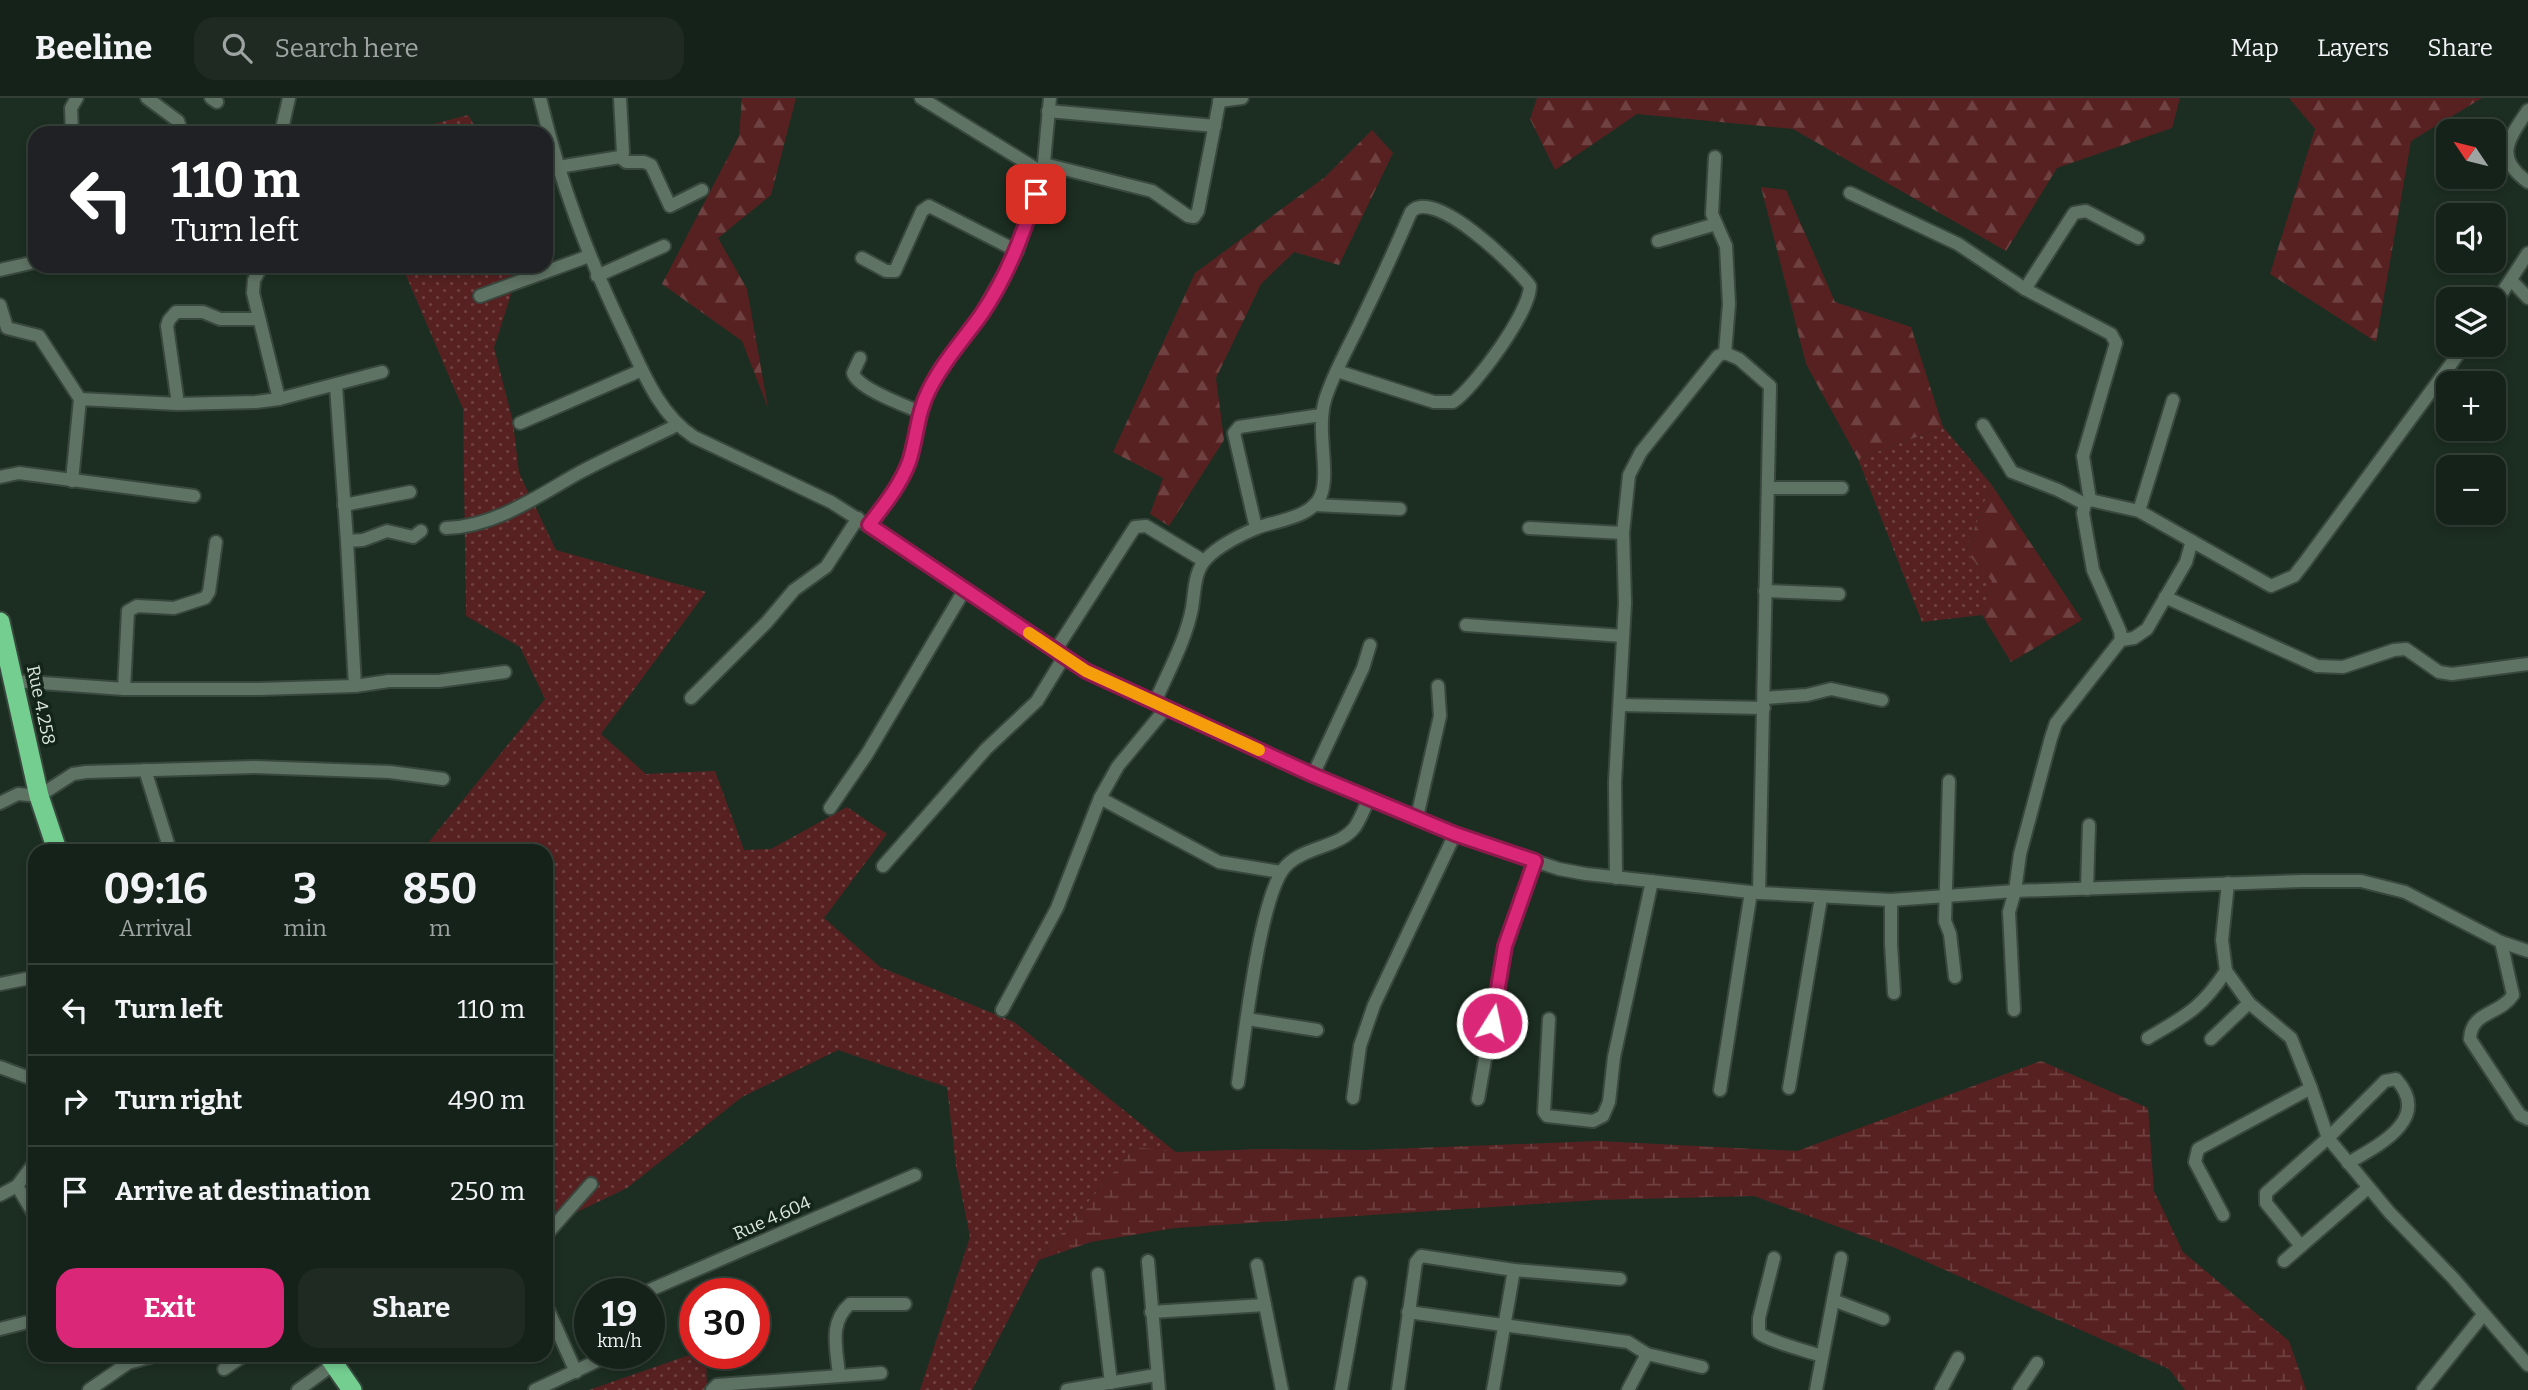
<!DOCTYPE html>
<html lang="en">
<head>
<meta charset="utf-8">
<style>
  body { margin:0; font-family:Bitter,serif; background:#1e2a22; color:#f1f3f6; height:100vh; display:flex; flex-direction:column; font-size:26px; white-space:nowrap }
  * { box-sizing:border-box; margin:0 }
  p { font-size:23px; color:#9da4a2 }
  .icon { flex:none; width:38px; height:38px; fill:none; stroke:currentColor; stroke-width:2; stroke-linecap:round; stroke-linejoin:round }
  .map { position:relative; flex:1; overflow:hidden }
  .panel { position:absolute; left:28px; top:746px; width:525px; height:518px; display:flex; flex-direction:column; background:#152219; border-radius:21px; box-shadow:0 4px 10px #0003,0 0 0 2px #343f38 }
  .panel>* { flex:none }
  .banner { position:absolute; left:28px; top:28px; width:525px; height:147px; border-radius:21px; box-shadow:0 4px 10px #0003,0 0 0 2px #343f38; background:#202124; color:#fff; overflow:hidden }
  .needle { width:46px; rotate:305deg }
  .controls { position:absolute; left:2436px; top:21px; display:grid; gap:14px }
  .controls a { display:grid; place-items:center; width:70px; height:70px; border-radius:14px; background:#152219; box-shadow:0 4px 10px #0003,0 0 0 2px #343f38; font-size:35px }
  .speed { position:absolute; left:574px; top:1180px; display:flex; gap:14px; font-size:35px; font-weight:700; text-align:center }
  .speed>* { display:grid; place-content:center; width:91px; height:91px; border-radius:50%; background:#152219; box-shadow:0 4px 10px #0003,0 0 0 2px #343f38; line-height:1 }
  .speed small { font-size:18px; font-weight:400 }
  .speed .limit { border:10px solid #d22; background:#fff; color:#111 }
  .pin { position:absolute; display:grid; place-items:center; width:60px; height:60px; color:#fff; margin:-30px; border-radius:14px; box-shadow:0 4px 10px #0006 }
  .me { position:absolute; width:77px; margin:-38px; rotate:10deg; stroke-linejoin:round; filter:drop-shadow(0 0 5px #0008) }
  .turn { display:flex; align-items:center; gap:24px; height:147px; padding:0 28px; font-size:32px }
  .turn .icon { width:91px; height:91px; stroke-width:2.5 }
  .turn b { display:block; font-size:49px; line-height:60px }
  .eta { display:flex; justify-content:space-evenly; align-items:center; height:119px; text-align:center }
  .eta b { font-size:42px; font-weight:700; line-height:49px }
  .action { display:flex; gap:14px; margin-top:auto; padding:14px 28px }
  .action a { flex:1; height:80px; border-radius:21px; background:#db2777; color:#fff; font-size:28px; font-weight:700; line-height:80px; text-align:center }
  .action a+a { background:#1e2a22; color:#f1f3f6 }
  ul { padding:0; list-style:none }
  li { display:flex; align-items:center; gap:21px; height:91px; padding:0 28px; border-top:2px solid #343f38 }
  li div { flex:1 }
  li b { display:block; font-size:26px }
  li em { font-style:normal }
  header { display:flex; align-items:center; gap:42px; box-sizing:border-box; height:98px; padding:0 35px; background:#152219; border-bottom:2px solid #343f38 }
  header strong { font-size:33px }
  nav { display:flex; gap:38px; margin-inline-start:auto; font-size:24px }
  .search { width:490px; height:63px; background:#1e2a22; display:flex; align-items:center; gap:18px; box-sizing:border-box; padding:0 24px; border-radius:21px; color:#9da4a2; font-size:26px }
  .map>svg:first-child { display:block }
  .grass { fill:url(#grass-dots) }
  .forest { fill:url(#forest-firs) }
  .wetland { fill:url(#wetland-marsh) }
  .lines { fill:none; stroke-linecap:round; stroke-linejoin:round }
  .minor-casing { stroke:#39483e; stroke-width:16 }
  .highway-casing { stroke:#39483e; stroke-width:23 }
  .minor { stroke:#5f7364; stroke-width:12 }
  .highway { stroke:#73ce90; stroke-width:19 }
  .route-casing { stroke:#8e194d; stroke-width:18 }
  .route { stroke:#db2777; stroke-width:12 }
  .slow { stroke:#f59e0b; stroke-width:12 }
  .labels { text-anchor:middle; dominant-baseline:central; stroke-width:7; stroke-linejoin:round; paint-order:stroke }
  .street-label { font-size:18px; fill:#dbe6de; stroke:#132418 }
</style>
</head>
<body>
<header>
<strong>Beeline</strong>
<div class="search"><svg class="icon" aria-label="search" viewBox="0 0 24 24"><circle cx="10" cy="10" r="6"/><path d="M15 15l6 6"/></svg>Search here</div>
<nav><a>Map</a><a>Layers</a><a>Share</a></nav>
</header>
<div class="map">
<svg width="2528" height="1292" viewBox="0 0 2528 1292">
  <defs>
    <pattern id="grass-dots" width="8" height="8" patternUnits="userSpaceOnUse" patternTransform="scale(1.75)"><rect width="8" height="8" fill="#572121"/><path d="M2 2h.1M6 6h.1" fill="none" stroke="#6f4141" stroke-width="1.8" stroke-linecap="round"/></pattern>
    <pattern id="forest-firs" width="22" height="20" patternUnits="userSpaceOnUse" patternTransform="scale(1.75)"><rect width="22" height="20" fill="#572121"/><path d="M5 1l3.5 6h-7zM16 11l3.5 6h-7z" fill="#6f4141"/></pattern>
    <pattern id="wetland-marsh" width="20" height="14" patternUnits="userSpaceOnUse" patternTransform="scale(1.75)"><rect width="20" height="14" fill="#572121"/><path d="M1 5h8M5 5V1M11 12h8M15 12V8" fill="none" stroke="#6f4141"/></pattern>
  </defs>
  <rect width="100%" height="100%" fill="#1c2e21"/>
  <!-- grass -->
  <g class="grass">
    <polygon points="468,17 479,35 399,35"/>
    <polygon points="402,168 520,168 494,250 513,324 519,375 556,452 706,494 601,636 646,676 715,673 744,752 771,751 847,709 887,736 824,820 880,869 1014,924 1177,1055 1135,1049 1039,1162 972,1292 920,1292 970,1139 956,1069 947,989 838,952 742,999 627,1090 573,1116 546,1133 546,752 413,752 427,746 545,601 520,549 466,518 463,311"/>
    <polygon points="1943,329 1991,386 1966,454 1993,483 1982,517 1922,524 1858,361"/>
    <polygon points="695,1255 706,1255 707,1292 589,1292"/>
  </g>
  <!-- forest -->
  <g class="forest">
    <polygon points="742,0 796,0 771,97 718,140 747,191 768,310 742,243 662,186 739,38"/>
    <polygon points="1537,0 2180,0 2172,30 2057,70 2006,153 1793,31 1637,16 1555,72 1530,21"/>
    <polygon points="2289,0 2482,0 2411,43 2376,244 2270,176 2315,31"/>
    <polygon points="1372,32 1393,55 1339,167 1294,154 1261,186 1216,280 1224,342 1169,428 1150,416 1163,380 1113,354 1195,175 1325,79"/>
    <polygon points="1761,89 1786,92 1835,204 1911,229 1943,329 1858,361 1806,266"/>
    <polygon points="1991,386 2082,522 2011,564 1982,517 1992,483 1966,454"/>
  </g>
  <!-- wetland -->
  <polygon class="wetland" points="2041,963 2148,1010 2154,1093 2183,1154 2289,1243 2306,1292 2185,1292 2169,1271 1893,1149 1754,1098 1597,1102 1175,1130 1091,1144 1039,1162 1135,1049 1177,1054 1262,1051 1365,1052 1599,1043 1797,1053"/>
  <g class="lines">
    <!-- minor casing -->
    <g class="minor-casing">
      <g id="minor">
        <polyline points="147,0 178,23 182,35"/>
        <polyline points="211,0 217,4"/>
        <path d="M540 0C560 85 588 159 626 238 643 274 659 316 694 339L831 404 933 469 1047 548 1100 580 1313 677 1455 736 1559 771 1586 776 1759 795 1891 802 2015 793 2303 783H2361L2405 794 2501 844 2528 853"/>
        <polyline points="921,0 1043,75"/>
        <polyline points="1219,3 1242,0"/>
        <path d="M2528 12C2509 41 2493 59 2528 84"/>
        <polyline points="1048,13 1215,28"/>
        <polyline points="72,35 71,10 77,0"/>
        <polyline points="281,35 289,0"/>
        <polyline points="620,59 626,64 644,64 651,67 670,108 702,92"/>
        <polyline points="1715,59 1712,116 1726,148 1729,206 1725,255"/>
        <polyline points="1044,66 1152,93 1188,118 1194,119 1198,113 1220,0"/>
        <polyline points="558,69 620,59 623,55 620,0"/>
        <polyline points="1850,95 1958,146 2025,191 2111,236 2116,245 2083,358 2090,402"/>
        <polyline points="1658,143 1716,126"/>
        <polyline points="862,160 886,173 895,173 922,113 929,108 1017,153"/>
        <polyline points="262,168 254,182 253,195 279,301"/>
        <polyline points="0,172 35,164"/>
        <polyline points="597,178 664,148"/>
        <polyline points="2512,183 2528,200"/>
        <polyline points="2025,191 2074,115 2086,113 2138,140"/>
        <polyline points="480,198 589,158"/>
        <polyline points="0,207 7,230 39,238 80,301"/>
        <polyline points="2494,207 2528,155"/>
        <path d="M860 260 853 275C858 291 904 307 920 314"/>
        <polyline points="336,288 347,443 355,588"/>
        <polyline points="178,306 167,228 169,222 176,214 203,214 220,221 258,221"/>
        <polyline points="520,325 642,272"/>
        <polyline points="1983,327 2012,374 2058,392 2085,406"/>
        <polyline points="0,379 19,375 194,398"/>
        <polyline points="72,383 80,301 178,306 256,304 279,301 382,274"/>
        <polyline points="1768,390 1842,390"/>
        <polyline points="344,407 410,394"/>
        <polyline points="1314,407 1400,411"/>
        <polyline points="2139,413 2173,302"/>
        <polyline points="869,427 902,381 910,361 922,306 941,269 980,218 1017,153 1043,75 1050,0"/>
        <path d="M446 430C493 429 535 400 575 377 608 359 643 344 677 327"/>
        <polyline points="1256,430 1234,335 1239,329 1321,317"/>
        <polyline points="1529,430 1623,435"/>
        <polyline points="347,443 363,442 387,433 413,439 421,433"/>
        <polyline points="1765,493 1839,496"/>
        <polyline points="2165,499 2317,568 2343,569 2394,552 2406,551 2439,574 2452,576 2528,566"/>
        <polyline points="1466,527 1623,538"/>
        <polyline points="2121,542 2134,540 2147,531 2186,464 2192,443"/>
        <polyline points="1055,553 1135,429 1146,428 1204,463"/>
        <polyline points="15,583 124,591 259,591 355,588 389,583 439,583 505,574"/>
        <polyline points="124,591 128,513 137,508 174,510 205,500 209,494 216,444"/>
        <polyline points="691,600 766,525 794,492 826,469 858,420"/>
        <polyline points="1764,600 1807,597 1831,591 1882,602"/>
        <path d="M1155 604C1168 574 1186 542 1192 510 1195 492 1194 473 1207 460 1220 447 1240 437 1257 430 1277 422 1312 420 1321 397 1330 374 1316 332 1325 302 1333 276 1348 250 1360 225 1378 188 1395 151 1411 114 1434 88 1516 169 1530 188 1530 214 1475 289 1453 304H1434L1337 273"/>
        <polyline points="1620,607 1764,610"/>
        <polyline points="145,672 170,752"/>
        <polyline points="1313,677 1363,570 1370,547"/>
        <polyline points="1949,683 1945,823 1950,836 1955,879"/>
        <polyline points="1100,700 1219,764 1281,774"/>
        <polyline points="0,705 18,696 39,698 73,676 86,674 255,669 390,674 443,681"/>
        <polyline points="830,710 867,656 965,491"/>
        <polyline points="1417,719 1440,618 1438,588"/>
        <polyline points="883,768 986,651 1037,603 1064,559"/>
        <polyline points="1616,780 1615,684 1625,505 1623,435 1629,377 1641,354 1718,258 1725,255 1739,261 1770,288 1759,795"/>
        <polyline points="2228,785 2222,842 2226,873 2249,905 2291,940 2311,990 2328,1040 2390,1115 2453,1180 2528,1267"/>
        <polyline points="2087,791 2089,727"/>
        <polyline points="1891,802 1891,846 1894,895"/>
        <path d="M2501 844 2513 897C2500 917 2471 913 2470 941L2520 1017 2528 1021"/>
        <polyline points="0,886 35,879"/>
        <polyline points="1002,912 1057,810 1100,700 1118,668 1167,609"/>
        <polyline points="2014,912 2009,814 2015,793 2020,756 2051,640 2056,625 2121,542 2120,533 2093,472 2083,415 2085,406 2090,402 2139,413 2271,488 2294,478 2305,464 2465,247"/>
        <polyline points="1247,921 1317,932"/>
        <polyline points="1549,921 1544,1014 1547,1018 1593,1023 1603,1018 1609,1004 1614,959 1652,783"/>
        <path d="M2148 940C2185 918 2201 911 2226 873"/>
        <polyline points="2211,941 2249,905"/>
        <polyline points="0,969 35,982"/>
        <path d="M1238 985C1244 941 1260 795 1286 768 1305 748 1339 750 1355 729 1361 720 1365 709 1369 700"/>
        <polyline points="1789,990 1821,800"/>
        <polyline points="1720,992 1751,794"/>
        <polyline points="1353,1000 1360,948 1374,907 1455,736"/>
        <polyline points="1478,1001 1505,848 1535,763"/>
        <polyline points="17,1088 35,1118"/>
        <polyline points="0,1097 17,1088 35,1064"/>
        <polyline points="2223,1117 2195,1064 2198,1051 2311,990"/>
        <polyline points="546,1137 591,1086"/>
        <path d="M2301 1148 2266 1105V1095L2328 1040 2385 983 2396 981C2432 1021 2379 1047 2348 1065"/>
        <path d="M1774 1160 1759 1220V1235C1768 1243 1807 1253 1822 1258"/>
        <polyline points="1148,1163 1159,1292"/>
        <polyline points="2284,1163 2368,1090"/>
        <polyline points="1257,1167 1282,1292"/>
        <polyline points="1098,1176 1111,1285"/>
        <polyline points="643,1195 915,1077"/>
        <polyline points="1833,1202 1883,1221"/>
        <polyline points="546,1207 576,1274"/>
        <polyline points="1151,1214 1265,1207"/>
        <polyline points="1408,1214 1628,1244 1647,1256 1702,1269"/>
        <polyline points="0,1231 28,1224"/>
        <polyline points="224,1271 246,1256"/>
        <path d="M839 1278C837 1251 828 1225 850 1206H905"/>
        <polyline points="89,1292 128,1265 161,1256"/>
        <polyline points="298,1292 334,1266"/>
        <polyline points="535,1292 614,1255"/>
        <polyline points="712,1292 717,1287 881,1275"/>
        <polyline points="1067,1292 1156,1277"/>
        <polyline points="1341,1292 1360,1185"/>
        <polyline points="1398,1292 1416,1164 1421,1158 1514,1172 1620,1181"/>
        <polyline points="1493,1292 1514,1172"/>
        <polyline points="1628,1292 1647,1256"/>
        <polyline points="1816,1292 1841,1160"/>
        <polyline points="1941,1292 1958,1260"/>
        <polyline points="2019,1292 2037,1265"/>
        <polyline points="2423,1292 2483,1217"/>
      </g>
    </g>
    <!-- highway casing -->
    <g class="highway-casing">
      <g id="highway">
        <polyline points="0,524 39,698 57,752"/>
        <polyline points="327,1256 352,1292"/>
      </g>
    </g>
    <!-- minor -->
    <use href="#minor" class="minor"/>
    <!-- highway -->
    <use href="#highway" class="highway"/>
  </g>
  <g class="lines">
    <!-- route casing -->
    <g class="route-casing">
      <path id="route" d="M1036 96C1022 139 1007 179 981 217 963 242 943 264 929 292 917 315 917 340 909 364 900 388 884 407 869 427L1086 573 1313 677 1455 736 1535 763 1505 848 1492 925"/>
    </g>
    <!-- route -->
    <use href="#route" class="route"/>
    <!-- slow -->
    <polyline class="slow" points="1029,535 1086,573 1259,652"/>
  </g>
  <g class="labels">
    <!-- street labels -->
    <g class="street-label">
      <text transform="translate(41 607) rotate(78)">Rue 4.258</text>
      <text transform="translate(772 1120) rotate(-24)">Rue 4.604</text>
    </g>
  </g>
</svg>
<div class="controls">
<a><svg class="needle" viewBox="-14 -14 28 28"><path d="M0-13l5 13h-10z" fill="#e53935"/><path d="M0 13l5-13h-10z" fill="#9da4a2"/></svg></a>
<a><svg class="icon" aria-label="sound" viewBox="0 0 24 24"><path d="M4 9h4l5-4v14l-5-4H4zM17 9q2 3 0 6"/></svg></a>
<a><svg class="icon" aria-label="layers" viewBox="0 0 24 24"><path d="M12 4l9 5-9 5-9-5zM3 14l9 5 9-5"/></svg></a>
<a>+</a>
<a>−</a>
</div>
<div class="speed"><div>19<small>km/h</small></div><div class="limit">30</div></div>
<div class="pin" style="left:1036px;top:96px;background:#d93025"><svg class="icon" aria-label="arrive" viewBox="0 0 24 24"><path d="M6 21V4h12l-3 4 3 4H6"/></svg></div>
<svg class="me" style="left:1492px;top:925px" viewBox="-20 -20 40 40"><circle r="17" fill="#db2777" stroke="#fff" stroke-width="3"/><path d="M0-11L8 9 0 5-8 9z" fill="#fff"/></svg>
<div class="banner">
<div class="turn"><svg class="icon" aria-label="left" viewBox="0 0 24 24"><path d="M17 20v-9H6M10 6l-5 5 5 5"/></svg><div><b>110 m</b>Turn left</div></div>
</div>
<section class="panel">
<div class="eta">
<div><b>09:16</b><p>Arrival</p></div>
<div><b>3</b><p>min</p></div>
<div><b>850</b><p>m</p></div>
</div>
<ul>
<li><svg class="icon" aria-label="left" viewBox="0 0 24 24"><path d="M17 20v-9H6M10 6l-5 5 5 5"/></svg><div><b>Turn left</b></div><em>110 m</em></li>
<li><svg class="icon" aria-label="right" viewBox="0 0 24 24"><path d="M7 20v-9h11M14 6l5 5-5 5"/></svg><div><b>Turn right</b></div><em>490 m</em></li>
<li><svg class="icon" aria-label="arrive" viewBox="0 0 24 24"><path d="M6 21V4h12l-3 4 3 4H6"/></svg><div><b>Arrive at destination</b></div><em>250 m</em></li>
</ul>
<div class="action"><a>Exit</a><a>Share</a></div>
</section>
</div>
</body>
</html>
